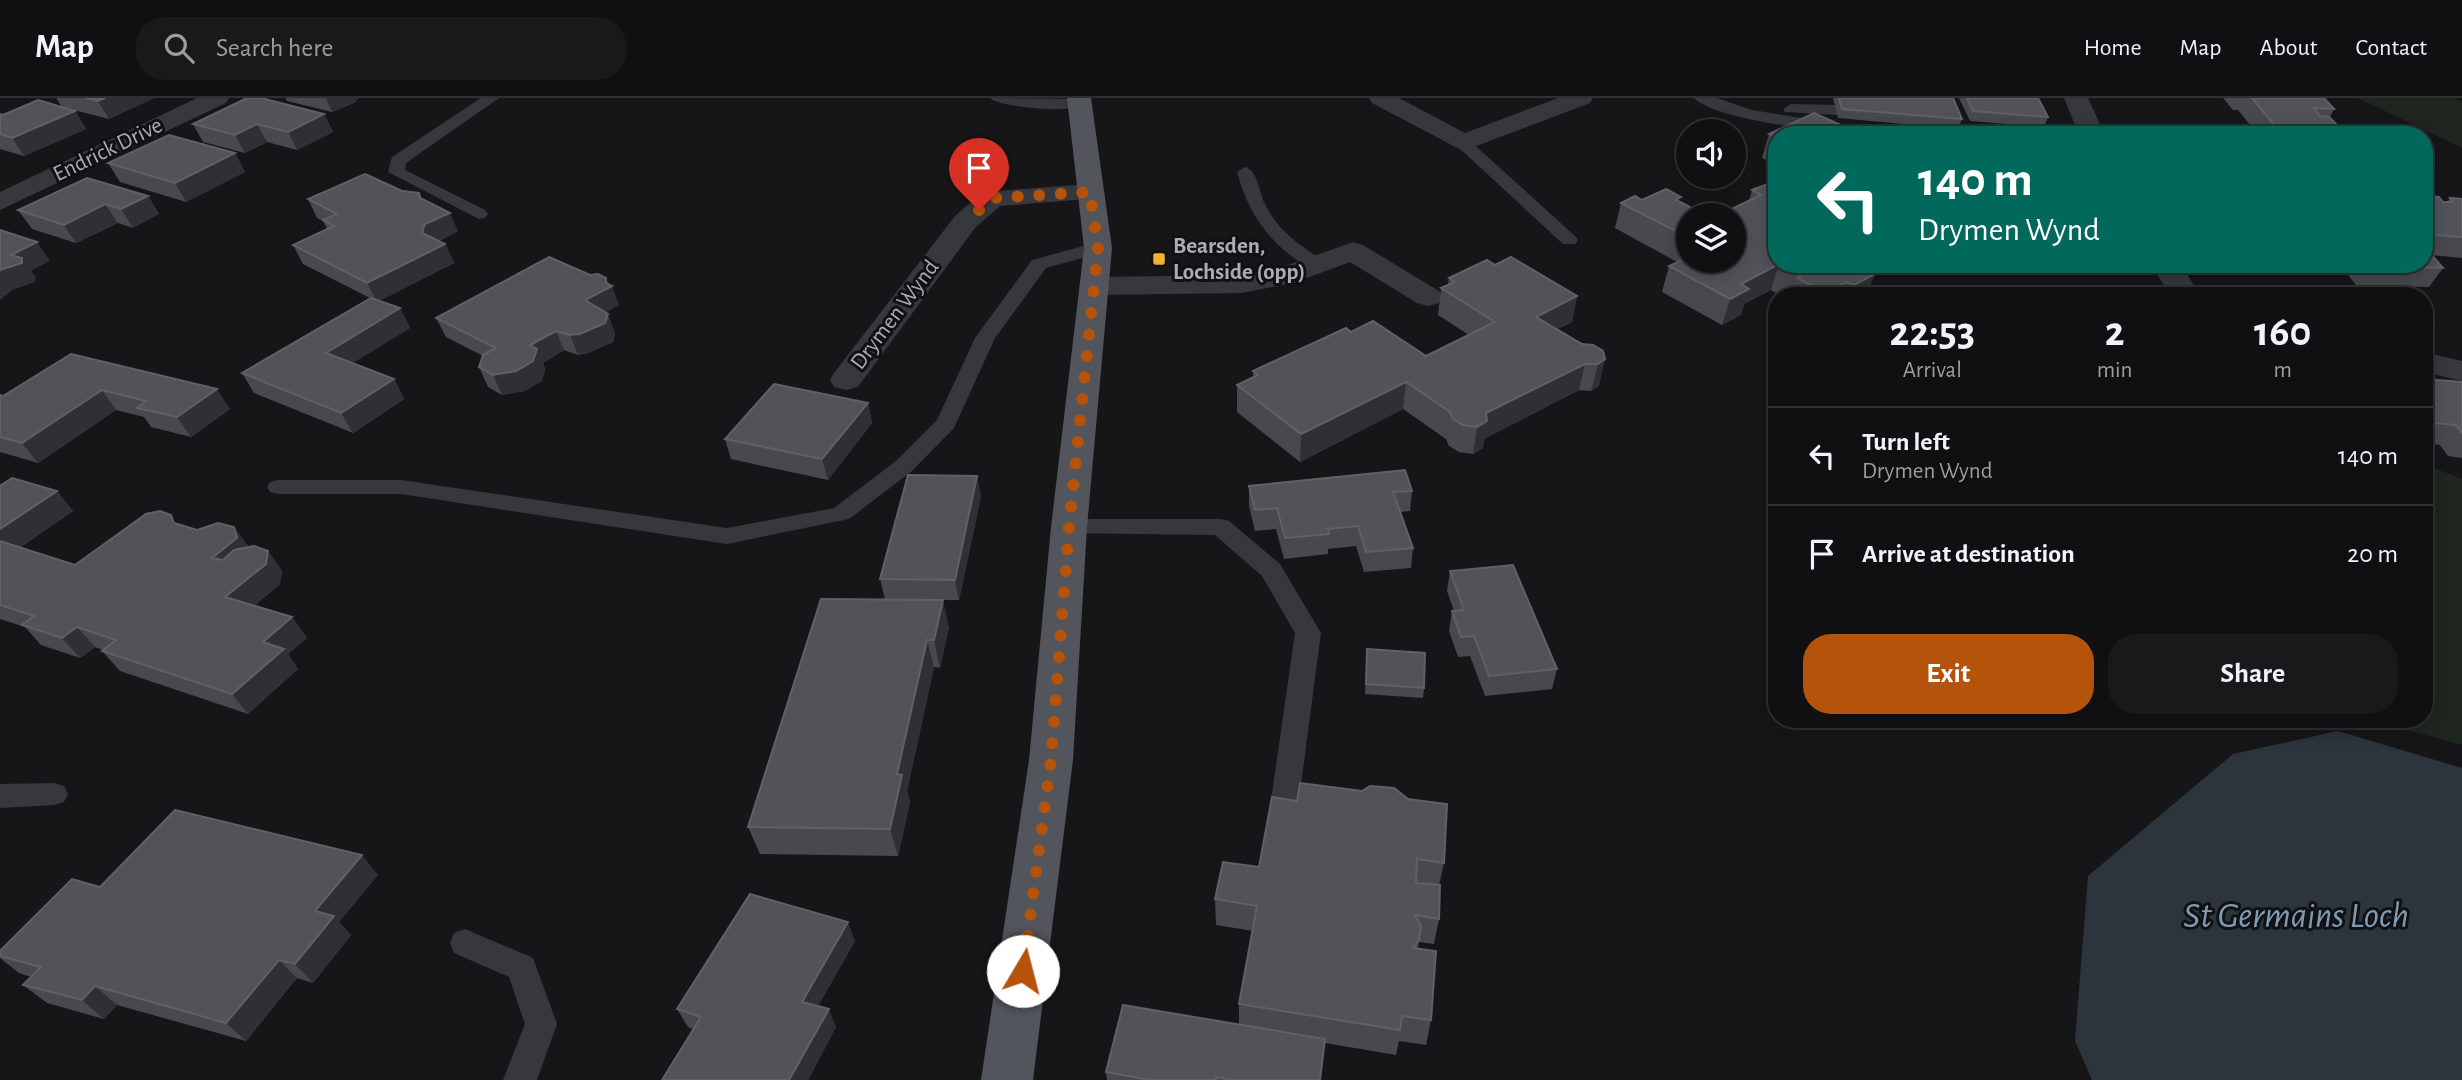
<!DOCTYPE html>
<html lang="en">
<head>
<meta charset="utf-8">
<style>
  body { margin:0; font-family:"Alegreya Sans",sans-serif; background:#19191b; color:#f1f3f6; height:100vh; display:flex; flex-direction:column; font-size:26px; white-space:nowrap }
  * { box-sizing:border-box; margin:0 }
  p { font-size:23px; color:#9c9d9f }
  .icon { flex:none; width:38px; height:38px; fill:none; stroke:currentColor; stroke-width:2; stroke-linecap:round; stroke-linejoin:round }
  .map { position:relative; flex:1; overflow:hidden }
  .side { position:absolute; left:1768px; top:189px; width:665px; height:441px; display:flex; flex-direction:column; background:#101012; border-radius:28px; box-shadow:0 4px 18px #0003,0 0 0 2px #303032 }
  .side>* { flex:none }
  .guide { position:absolute; left:1768px; top:28px; width:665px; height:147px; border-radius:28px; box-shadow:0 4px 18px #0003,0 0 0 2px #303032; background:#00695c; color:#fff; overflow:hidden }
  .tools { position:absolute; left:1676px; top:21px; display:grid; gap:14px }
  .tools a { display:grid; place-items:center; width:70px; height:70px; border-radius:50%; background:#101012; box-shadow:0 4px 18px #0003,0 0 0 2px #303032; font-size:35px }
  .pin { position:absolute; display:grid; place-items:center; width:60px; height:60px; color:#fff; margin:-72px -30px; border-radius:50% 50% 50% 0; rotate:-45deg; box-shadow:0 0 7px #0007 }
  .pin .icon { rotate:45deg }
  .me { position:absolute; width:77px; margin:-38px; rotate:8deg; stroke-linejoin:round; filter:drop-shadow(0 0 5px #0008) }
  .turn { display:flex; align-items:center; gap:24px; height:147px; padding:0 35px; font-size:32px }
  .turn .icon { width:91px; height:91px; stroke-width:2.5 }
  .turn b { display:block; font-size:49px; line-height:60px }
  .eta { display:flex; justify-content:space-evenly; align-items:center; height:119px; text-align:center }
  .eta b { font-size:42px; font-weight:600; line-height:49px }
  .button { display:flex; gap:14px; margin-top:auto; padding:14px 35px }
  .button a { flex:1; height:80px; border-radius:28px; background:#b45309; color:#fff; font-size:28px; font-weight:600; line-height:80px; text-align:center }
  .button a+a { background:#19191b; color:#f1f3f6 }
  ul { padding:0; list-style:none }
  li { display:flex; align-items:center; gap:21px; height:98px; padding:0 35px; border-top:2px solid #303032 }
  li div { flex:1 }
  li b { display:block; font-size:26px }
  li em { font-style:normal }
  header { display:flex; align-items:center; gap:42px; box-sizing:border-box; height:98px; padding:0 35px; background:#101012; border-bottom:2px solid #303032 }
  header strong { font-size:33px }
  nav { display:flex; gap:38px; margin-inline-start:auto; font-size:24px }
  .search { width:490px; height:63px; background:#19191b; display:flex; align-items:center; gap:18px; box-sizing:border-box; padding:0 24px; border-radius:28px; color:#9c9d9f; font-size:26px }
  .map>svg:first-child { display:block }
  .green { fill:#1e261f }
  .water { fill:#2c353c }
  .lines { fill:none; stroke-linecap:round; stroke-linejoin:round }
  .lane { fill:#37383d; fill-rule:evenodd }
  .street { fill:#37383d; fill-rule:evenodd }
  .primary { fill:#53555c; fill-rule:evenodd }
  .wall { fill:#47494d }
  .shaded-wall { fill:#2f3033 }
  .building { fill:#525359; stroke:#5f6168; stroke-width:2 }
  .route { stroke:#b45309; stroke-width:12; stroke-dasharray:0 21.6 }
  .poi-dot { fill:#f2b134; stroke:#111113; stroke-width:2.5 }
  .labels { text-anchor:middle; dominant-baseline:central; stroke-width:6; stroke-linejoin:round; paint-order:stroke }
  .far-street-label { font-size:23px; fill:#a8adb8; stroke:#111113 }
  .far-poi-label { font-size:23px; font-weight:bold; fill:#a8adb8; stroke:#111113; text-anchor:start }
  .near-water-label { font-size:37px; font-style:italic; fill:#7f9bb3; stroke:#111113 }
</style>
</head>
<body>
<header>
<strong>Map</strong>
<div class="search"><svg class="icon" aria-label="search" viewBox="0 0 24 24"><circle cx="10" cy="10" r="6"/><path d="M15 15l6 6"/></svg>Search here</div>
<nav><a>Home</a><a>Map</a><a>About</a><a>Contact</a></nav>
</header>
<div class="map">
<svg width="2462" height="982" viewBox="0 0 2462 982">
  <rect width="100%" height="100%" fill="#161618"/>
  <!-- green -->
  <g class="green">
    <polygon points="2358,0 2455,0 2462,4 2462,50"/>
    <polygon points="2424,366 2462,381 2462,647 2367,621 2424,621"/>
  </g>
  <!-- water -->
  <polygon class="water" points="2338,633 2462,670 2462,982 2092,982 2075,943 2088,778 2233,656"/>
  <g class="lines">
    <!-- lane -->
    <g class="lane">
      <polygon points="481,0 499,0 406,65 405,72 485,112 488,116 485,120 479,121 388,74 392,59"/>
      <path d="M990 0 1079 1 1087 6C1077 16 1001 10 990 0Z"/>
      <path d="M1694 0H1717L1752 12 1876 32 1884 37C1848 37 1717 24 1694 0Z"/>
      <polygon points="1791,6 1836,7 1844,12 1836,17 1785,14 1783,11"/>
      <polygon points="1463,40 1469,42 1575,138 1578,142 1575,146 1563,146 1457,48 1455,45"/>
      <path d="M1245 69C1258 72 1259 95 1265 106 1277 132 1300 148 1324 163L1326 167 1324 171C1312 174 1303 167 1294 160 1263 137 1247 110 1237 74Z"/>
      <polygon points="1098,144 1107,150 1104,154 1046,170 995,240 954,330 912,373 849,421 727,446 401,396 278,396 270,394 267,389 270,384 278,382 401,382 727,430 834,410 896,363 937,322 975,240 1032,162"/>
      <polygon points="1069,421 1221,421 1229,423 1280,466 1321,535 1299,702 1295,710 1285,714 1275,710 1271,702 1295,535 1262,478 1215,437 1061,435 1057,429 1061,423"/>
      <polygon points="54,685 64,688 68,696 64,704 54,707 0,710 0,686"/>
      <polygon points="465,831 533,860 557,926 537,982 503,982 525,926 509,879 454,855 450,845 454,835"/>
    </g>
    <!-- street -->
    <g class="street">
      <polygon points="197,0 229,0 226,5 0,112 0,94"/>
      <polygon points="1369,0 1399,0 1465,35 1558,0 1593,0 1590,5 1463,53 1372,5"/>
      <polygon points="2064,0 2088,0 2105,37 2079,37"/>
      <polygon points="1090,86 1100,88 1104,94 1100,100 1000,108 975,130 858,289 846,292 834,289 830,282 834,275 955,118 983,94"/>
      <polygon points="1353,144 1363,147 1439,193 1443,199 1439,205 1428,208 1417,205 1350,164 1293,185 1242,195 1094,197 1083,194 1079,188 1083,182 1094,179 1242,177 1277,171"/>
      <polygon points="2151,166 2181,166 2200,198 2170,198"/>
      <polygon points="2424,254 2462,263 2462,283 2424,274"/>
    </g>
    <!-- primary -->
    <polygon class="primary" points="1067,0 1091,0 1112,150 1087,429 1073,662 1033,982 981,982 1029,662 1051,429 1084,150"/>
  </g>
  <!-- wall -->
  <g class="wall">
    <polygon points="56,0 154,0 109,21 62,9"/>
    <polygon points="286,0 359,0 355,2 356,4 332,14 287,3"/>
    <polygon points="1833,0 1953,0 1962,21 1958,31 1838,20"/>
    <polygon points="1959,0 2038,0 2048,19 2044,29 1970,23"/>
    <polygon points="2223,0 2324,0 2334,11 2330,19 2343,33 2341,37 2249,37 2251,33 2255,33 2238,12 2233,12"/>
    <polygon points="75,13 86,31 24,58 0,51 0,16 3,17"/>
    <polygon points="324,16 333,34 297,52 267,44 245,55 203,44 193,26"/>
    <polygon points="1769,36 1776,37 1776,67 1762,60"/>
    <polygon points="235,55 245,74 186,104 120,84 108,65"/>
    <polygon points="1776,83 1776,166 1856,166 1866,198 1781,198 1771,192 1744,206 1741,217 1722,227 1662,194 1669,168 1677,164 1615,130 1621,105 1642,102 1680,104 1689,117 1689,163 1734,163 1734,117 1721,117 1721,116 1749,103 1752,92"/>
    <polygon points="402,93 419,95 422,101 458,133 439,143 445,146 454,165 379,203 400,210 410,230 352,265 394,281 404,301 353,335 254,295 242,275 370,200 303,166 293,147 327,131 323,123 317,120 308,101"/>
    <polygon points="148,98 159,116 133,130 118,125 76,145 32,131 18,112"/>
    <polygon points="2424,98 2443,104 2447,104 2450,100 2462,101 2462,160 2431,157 2443,170 2429,189 2356,187 2342,169 2336,169 2334,172 2268,166 2424,166"/>
    <polygon points="1495,167 1577,198 1572,224 1558,231 1582,246 1603,253 1599,288 1591,293 1579,292 1484,341 1483,350 1473,356 1459,354 1449,348 1446,341 1403,311 1300,364 1237,314 1237,287 1253,279 1253,273 1351,234 1426,258 1469,237 1438,217 1441,190 1448,187 1449,180"/>
    <polygon points="609,186 619,207 606,214 615,235 613,244 588,255 578,257 564,252 543,265 545,271 542,283 525,293 502,297 488,289 479,269 483,258 446,239 436,220"/>
    <polygon points="71,256 230,311 191,339 151,329 144,319 116,312 38,365 0,354 0,297 3,298"/>
    <polygon points="2426,281 2462,284 2462,360 2448,358 2440,347 2424,345 2424,284"/>
    <polygon points="868,305 872,325 828,382 731,361 725,341"/>
    <polygon points="977,378 981,398 959,502 920,502 949,529 940,570 934,569 907,693 910,704 898,758 760,756 748,729 885,501 880,481"/>
    <polygon points="0,388 57,393 73,413 21,449 75,467 178,426 249,450 268,453 282,473 280,486 254,508 292,519 307,540 288,556 298,571 248,616 120,573 102,553 103,552 95,549 80,560 41,547 25,529 0,521"/>
    <polygon points="1249,388 1412,393 1410,413 1400,414 1413,450 1411,470 1364,474 1356,448 1328,451 1328,456 1284,461 1276,431 1255,433 1249,408"/>
    <polygon points="1450,473 1557,571 1552,591 1485,598 1470,558 1458,559 1449,533 1452,513 1454,513 1447,493"/>
    <polygon points="1367,551 1424,590 1423,600 1365,596"/>
    <polygon points="1272,699 1444,765 1439,787 1439,821 1434,846 1419,844 1418,851 1431,922 1426,947 1399,943 1396,957 1325,945 1320,982 1107,982 1106,974 1239,927 1239,906 1253,833 1216,827 1215,801 1259,769"/>
    <polygon points="378,777 339,824 351,837 313,885 297,880 246,943 117,907 104,921 47,905 23,887 31,879 19,875 0,860 0,853 100,789"/>
    <polygon points="855,843 818,908 836,929 808,982 662,982 693,931 688,929 677,911"/>
  </g>
  <!-- shaded-wall -->
  <g class="shaded-wall">
    <polygon points="105,0 154,0 109,21 98,3"/>
    <polygon points="326,0 359,0 355,2 356,4 332,14"/>
    <polygon points="75,13 86,31 24,58 12,40"/>
    <polygon points="324,16 333,34 297,52 288,34"/>
    <polygon points="257,26 267,44 245,55 235,37"/>
    <polygon points="235,55 245,74 186,104 175,85"/>
    <polygon points="148,98 159,116 133,130 121,111"/>
    <polygon points="105,106 118,125 76,145 64,127"/>
    <polygon points="450,115 458,133 433,145 445,146 454,165 377,204 367,185 422,135 425,126"/>
    <polygon points="37,144 50,163 31,173 36,179 35,184 12,192 0,202 0,172 11,157"/>
    <polygon points="1779,166 1771,192 1744,206 1741,217 1722,227 1730,201 1741,186"/>
    <polygon points="1875,176 1866,198 1850,198 1854,187"/>
    <polygon points="606,180 610,189 612,188 619,207 592,222 585,202 606,185"/>
    <polygon points="1847,184 1842,198 1825,198 1826,195"/>
    <polygon points="1577,198 1572,224 1531,245 1536,219"/>
    <polygon points="400,210 410,230 337,275 326,255"/>
    <polygon points="608,216 615,235 613,244 588,255 578,257 570,237"/>
    <polygon points="556,233 564,252 543,265 545,271 542,283 525,293 502,297 493,277 530,247"/>
    <polygon points="1605,261 1599,288 1591,293 1598,266"/>
    <polygon points="1585,266 1579,292 1484,341 1483,350 1473,356 1477,329 1486,315"/>
    <polygon points="394,281 404,301 353,335 341,315"/>
    <polygon points="1406,284 1403,311 1300,364 1301,336"/>
    <polygon points="217,291 230,311 191,339 177,319"/>
    <polygon points="102,292 116,312 38,365 22,345"/>
    <polygon points="868,305 872,325 828,382 822,361"/>
    <polygon points="977,378 981,398 959,502 955,482"/>
    <polygon points="57,393 73,413 6,459 0,452 0,431"/>
    <polygon points="234,429 249,449 227,480 212,460"/>
    <polygon points="268,453 282,473 280,486 240,519 225,499"/>
    <polygon points="943,502 949,529 940,570 934,542"/>
    <polygon points="292,519 307,540 288,556 298,571 248,616 232,596 263,544"/>
    <polygon points="77,529 95,549 80,560 62,540"/>
    <polygon points="927,542 934,569 907,693 910,704 898,758 890,731 897,676"/>
    <polygon points="362,757 378,777 339,824 351,837 313,885 295,866 315,813"/>
    <polygon points="848,824 855,843 810,922 802,904"/>
    <polygon points="279,862 297,880 246,943 226,925"/>
    <polygon points="95,888 117,907 104,921 82,902"/>
    <polygon points="829,911 836,929 808,982 789,982"/>
  </g>
  <!-- building -->
  <g class="building">
    <polygon points="86,0 105,0 98,3"/>
    <polygon points="247,0 261,0 324,16 288,34 257,26 235,37 193,26"/>
    <polygon points="1839,0 1953,0 1962,21 1842,11"/>
    <polygon points="1967,0 2038,0 2048,19 1973,13"/>
    <polygon points="2252,0 2324,0 2334,11 2314,10 2320,18 2329,19 2343,33 2327,32 2331,37 2254,37 2251,33 2288,36 2282,28 2275,28"/>
    <polygon points="38,2 75,13 12,40 0,36 0,16 3,17"/>
    <polygon points="1814,15 1843,28 1838,30 1853,37 1776,37 1776,39 1769,36"/>
    <polygon points="1980,33 2029,37 1982,37"/>
    <polygon points="169,37 235,55 175,85 108,65"/>
    <polygon points="365,76 402,93 419,95 420,100 450,115 425,126 422,135 445,146 367,185 293,147 334,128 323,122 337,116 308,101"/>
    <polygon points="87,80 148,98 121,111 105,106 64,127 18,112"/>
    <polygon points="1776,83 1776,166 1856,166 1875,176 1854,187 1847,184 1826,195 1797,180 1801,178 1779,166 1741,186 1749,191 1730,201 1669,168 1684,161 1689,163 1734,163 1734,117 1721,116 1761,97 1752,92"/>
    <polygon points="1666,91 1681,99 1676,102 1706,117 1689,117 1689,140 1621,105 1635,98 1642,102"/>
    <polygon points="2424,98 2439,99 2443,104 2453,104 2450,100 2462,101 2462,139 2434,137 2424,125"/>
    <polygon points="0,132 37,144 11,157 22,160 22,165 0,172"/>
    <polygon points="2424,148 2443,170 2369,168 2368,166 2424,166"/>
    <polygon points="549,159 590,177 598,176 606,180 606,185 612,188 585,202 608,216 605,225 580,236 570,237 556,233 530,247 537,251 533,263 516,273 493,277 479,269 483,257 496,250 436,220"/>
    <polygon points="1511,159 1577,198 1536,219 1582,246 1593,247 1603,253 1605,261 1598,266 1585,266 1486,315 1487,323 1477,329 1463,327 1453,321 1450,314 1406,284 1301,336 1237,287 1258,277 1253,273 1346,230 1351,234 1373,223 1426,258 1495,224 1441,190 1455,184 1449,180 1487,162 1495,167"/>
    <polygon points="371,200 400,210 326,255 394,281 341,315 242,275"/>
    <polygon points="71,256 217,291 177,319 137,310 146,303 102,292 22,345 0,339 0,297 3,298"/>
    <polygon points="2426,281 2462,284 2462,335 2456,327 2424,324 2424,284 2425,285 2430,285"/>
    <polygon points="774,286 868,305 822,361 725,341"/>
    <polygon points="1405,372 1412,393 1393,394 1413,450 1366,454 1358,428 1328,431 1329,436 1285,440 1277,410 1255,412 1249,388"/>
    <polygon points="908,377 977,378 955,482 880,481"/>
    <polygon points="12,380 57,393 0,431 0,388"/>
    <polygon points="160,413 171,417 174,425 197,432 218,425 234,429 237,440 212,460 223,462 234,452 254,448 268,453 266,466 225,499 292,519 263,544 284,551 232,596 102,553 116,542 77,529 62,540 22,527 34,518 0,507 0,443 75,467 146,416"/>
    <polygon points="1513,467 1557,571 1489,578 1474,538 1461,539 1452,513 1464,512 1450,473"/>
    <polygon points="821,501 943,502 934,542 927,542 897,676 902,677 890,731 748,729"/>
    <polygon points="1367,551 1425,555 1424,590 1366,586"/>
    <polygon points="1300,685 1362,693 1370,688 1394,690 1408,701 1447,706 1444,765 1417,761 1416,785 1440,787 1439,821 1415,817 1421,828 1419,842 1413,850 1436,853 1431,922 1402,918 1400,932 1239,906 1257,808 1215,801 1223,764 1259,769 1272,699 1297,703"/>
    <polygon points="175,712 362,757 315,813 334,818 295,866 279,862 226,925 95,888 82,902 23,887 41,869 0,858 0,853 72,781 100,789"/>
    <polygon points="750,796 848,824 802,904 829,911 789,982 662,982 701,919 677,911"/>
    <polygon points="1123,907 1325,941 1320,982 1232,982 1216,979 1216,982 1150,982 1106,974"/>
  </g>
  <g class="lines">
    <!-- route -->
    <polyline class="route" points="979,112 993,100 1090,94 1098,150 1069,429 1051,662 1023,873"/>
  </g>
  <!-- markers -->
  <rect class="poi-dot" x="1152" y="154" width="14" height="14" rx="3.5"/>
  <g class="labels">
    <!-- far-street labels -->
    <g class="far-street-label">
      <text transform="translate(108 52) rotate(-26)">Endrick Drive</text>
      <text transform="translate(895 217) rotate(-53)">Drymen Wynd</text>
    </g>
    <!-- far-poi labels -->
    <g class="far-poi-label">
      <text x="1173" y="148">Bearsden,<tspan x="1173" dy="26">Lochside (opp)</tspan></text>
    </g>
    <!-- near-water labels -->
    <g class="near-water-label">
      <text x="2296" y="817">St Germains Loch</text>
    </g>
  </g>
</svg>
<div class="tools">
<a><svg class="icon" aria-label="sound" viewBox="0 0 24 24"><path d="M4 9h4l5-4v14l-5-4H4zM17 9q2 3 0 6"/></svg></a>
<a><svg class="icon" aria-label="layers" viewBox="0 0 24 24"><path d="M12 4l9 5-9 5-9-5zM3 14l9 5 9-5"/></svg></a>
</div>
<div class="pin" style="left:979px;top:112px;background:#d93025"><svg class="icon" aria-label="arrive" viewBox="0 0 24 24"><path d="M6 21V4h12l-3 4 3 4H6"/></svg></div>
<svg class="me" style="left:1023px;top:873px" viewBox="-20 -20 40 40"><circle r="19" fill="#fff"/><path d="M0-13L10 11 0 6-10 11z" fill="#b45309"/></svg>
<div class="guide">
<div class="turn"><svg class="icon" aria-label="left" viewBox="0 0 24 24"><path d="M17 20v-9H6M10 6l-5 5 5 5"/></svg><div><b>140 m</b>Drymen Wynd</div></div>
</div>
<section class="side">
<div class="eta">
<div><b>22:53</b><p>Arrival</p></div>
<div><b>2</b><p>min</p></div>
<div><b>160</b><p>m</p></div>
</div>
<ul>
<li><svg class="icon" aria-label="left" viewBox="0 0 24 24"><path d="M17 20v-9H6M10 6l-5 5 5 5"/></svg><div><b>Turn left</b><p>Drymen Wynd</p></div><em>140 m</em></li>
<li><svg class="icon" aria-label="arrive" viewBox="0 0 24 24"><path d="M6 21V4h12l-3 4 3 4H6"/></svg><div><b>Arrive at destination</b></div><em>20 m</em></li>
</ul>
<div class="button"><a>Exit</a><a>Share</a></div>
</section>
</div>
</body>
</html>
